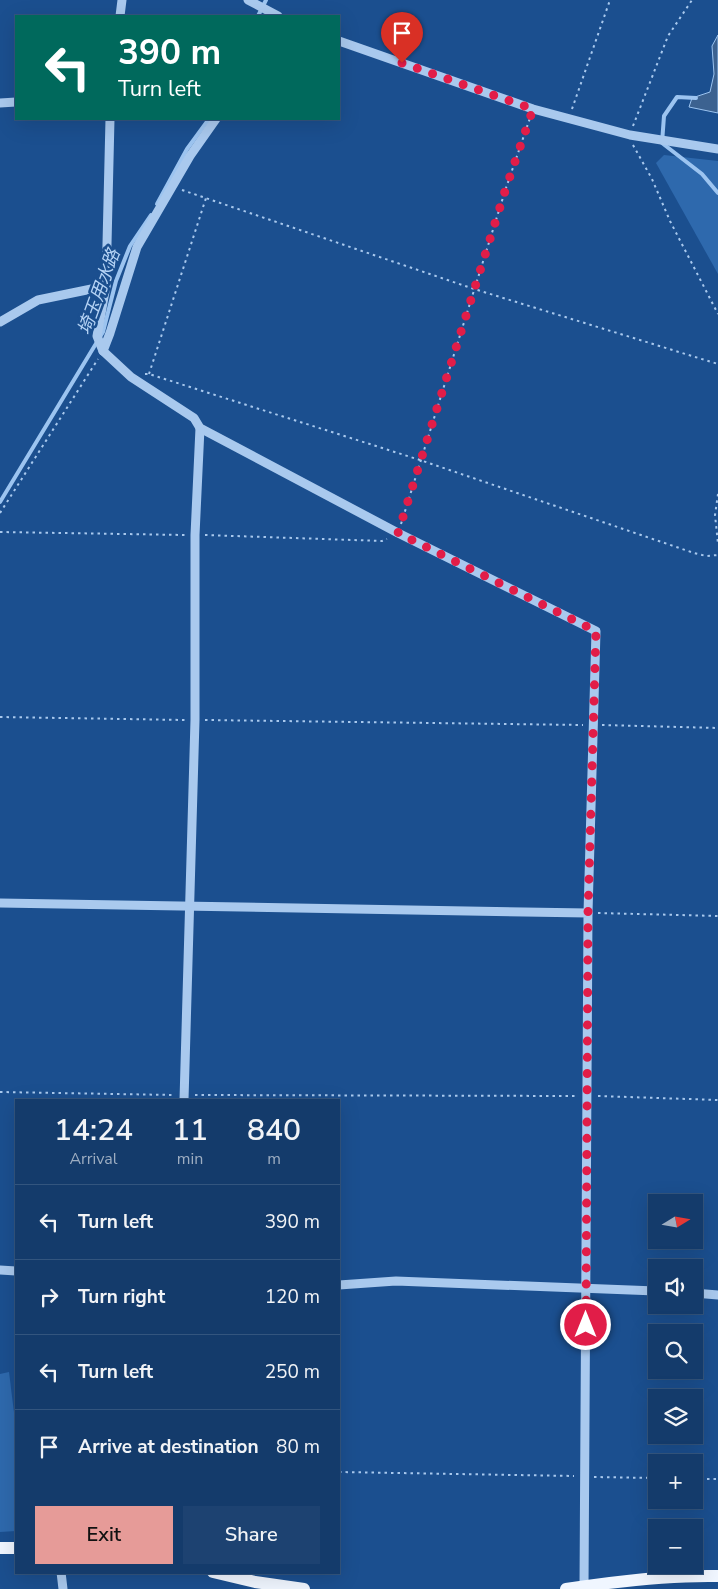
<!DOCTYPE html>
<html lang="en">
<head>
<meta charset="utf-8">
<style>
  body { margin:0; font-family:"Nunito Sans","Noto Sans JP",sans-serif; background:#1d4271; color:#f1f3f6; height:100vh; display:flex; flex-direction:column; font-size:19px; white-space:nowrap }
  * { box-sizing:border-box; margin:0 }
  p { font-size:16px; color:#9dadc1 }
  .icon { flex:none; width:28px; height:28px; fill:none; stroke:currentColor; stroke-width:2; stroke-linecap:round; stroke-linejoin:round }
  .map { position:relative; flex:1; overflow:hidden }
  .details { position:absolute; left:15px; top:1099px; width:325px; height:475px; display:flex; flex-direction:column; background:#143b6b; border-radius:0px; box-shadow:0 5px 20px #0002,0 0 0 1px #33557e }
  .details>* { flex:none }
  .top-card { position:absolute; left:15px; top:15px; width:325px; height:105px; border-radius:0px; box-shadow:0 5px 20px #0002,0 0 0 1px #33557e; background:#00695c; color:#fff; overflow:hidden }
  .needle { width:32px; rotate:79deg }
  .buttons { position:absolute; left:648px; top:1194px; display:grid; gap:10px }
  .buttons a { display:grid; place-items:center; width:55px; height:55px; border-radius:0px; background:#143b6b; box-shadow:0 5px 20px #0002,0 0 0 1px #33557e; font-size:25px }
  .pin { position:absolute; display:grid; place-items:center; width:42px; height:42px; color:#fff; margin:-51px -21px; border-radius:50% 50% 50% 0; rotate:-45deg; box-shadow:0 0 5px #0007 }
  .pin .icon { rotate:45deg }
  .me { position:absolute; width:55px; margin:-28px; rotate:0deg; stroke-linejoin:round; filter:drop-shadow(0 0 4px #0008) }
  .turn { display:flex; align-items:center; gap:18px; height:105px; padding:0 20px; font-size:22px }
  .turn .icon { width:65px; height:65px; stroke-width:2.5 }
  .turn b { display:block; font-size:35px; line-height:42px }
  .eta { display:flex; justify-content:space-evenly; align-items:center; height:85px; text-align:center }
  .eta b { font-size:30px; font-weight:600; line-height:35px }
  .cta { display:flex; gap:10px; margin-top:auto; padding:10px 20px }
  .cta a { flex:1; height:58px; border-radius:0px; background:#e69b98; color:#111; font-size:20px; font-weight:600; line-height:58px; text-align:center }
  .cta a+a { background:#1d4271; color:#f1f3f6 }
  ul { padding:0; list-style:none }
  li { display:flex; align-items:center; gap:15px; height:75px; padding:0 20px; border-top:1px solid #33557e }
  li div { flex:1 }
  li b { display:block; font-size:19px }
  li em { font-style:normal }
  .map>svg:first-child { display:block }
  .green { fill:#2e69ad }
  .water { fill:#3c6290; stroke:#9cc4f0 }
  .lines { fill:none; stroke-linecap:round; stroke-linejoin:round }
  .stream { stroke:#9cc4f0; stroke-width:4 }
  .path { stroke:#a9c9ee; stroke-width:2; stroke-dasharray:2.5 4; stroke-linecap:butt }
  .minor { stroke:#a9c9ee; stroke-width:9 }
  .major { stroke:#f0f6ff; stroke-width:12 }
  .route { stroke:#e11d48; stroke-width:9; stroke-dasharray:0 16.2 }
  .labels { text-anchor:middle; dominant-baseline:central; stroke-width:5; stroke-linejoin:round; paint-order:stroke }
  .water-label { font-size:18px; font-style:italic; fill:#b5d3f5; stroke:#1b4f8f }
</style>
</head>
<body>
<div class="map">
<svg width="718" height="1589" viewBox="0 0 718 1589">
  <rect width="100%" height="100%" fill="#1b4f8f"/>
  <!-- green -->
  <g class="green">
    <polygon points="664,155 718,161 718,274 656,163"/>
    <polygon points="9,1372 16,1429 16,1531 0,1532 0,1374"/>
  </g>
  <!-- water -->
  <polygon class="water" points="718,35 718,113 689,107 692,98 710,92 714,74 712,46"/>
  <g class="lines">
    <!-- stream -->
    <g class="stream">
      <polyline points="258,16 266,0"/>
      <polyline points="696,98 677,97 664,116 662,143 702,174 718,193"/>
      <polyline points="157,204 187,149 209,119"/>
      <polyline points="0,502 103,332 116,281 130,246 151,215"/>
    </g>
    <!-- path -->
    <g class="path">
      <polyline points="572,109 610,0"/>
      <polyline points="633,126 668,36 692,0"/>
      <polyline points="633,145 652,179 670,221 718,314"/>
      <polyline points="182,190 474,289 718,364"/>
      <polyline points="145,374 149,374 420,460 694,553 706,556 718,555"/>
      <polyline points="149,374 206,198"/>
      <polyline points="718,494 715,515 718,544"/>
      <polyline points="0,513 98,359"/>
      <polyline points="401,524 506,188 530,118"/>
      <polyline points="0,532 185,535"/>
      <polyline points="205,535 382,541 387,539"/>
      <polyline points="0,717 185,720"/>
      <polyline points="205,720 583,725"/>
      <polyline points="602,725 718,728"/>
      <polyline points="598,913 718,916"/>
      <polyline points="0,1092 173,1095"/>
      <polyline points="195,1095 576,1096"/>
      <polyline points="598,1096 718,1100"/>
      <polyline points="339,1472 574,1476"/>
      <polyline points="594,1477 656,1478"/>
      <polyline points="694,1479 718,1479"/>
    </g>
    <!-- minor -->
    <g class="minor">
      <polyline points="248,0 278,16"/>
      <polyline points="120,16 122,0"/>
      <polyline points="339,41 533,109 630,135 718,149"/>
      <polyline points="0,103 16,102"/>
      <polyline points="216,119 190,156 137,247 110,333 103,351 131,377 194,418 200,428 398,533 596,631 588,913"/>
      <polyline points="0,322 38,300 106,286"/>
      <polyline points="103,351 97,336 106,286 110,119"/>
      <polyline points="0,903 588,913 584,1587"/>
      <polyline points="184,1100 195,720 195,535 200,428"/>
      <polyline points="0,1270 16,1271"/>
      <polyline points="339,1285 396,1281 656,1291"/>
      <polyline points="694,1293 718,1295"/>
      <polyline points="61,1572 63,1589"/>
    </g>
    <!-- major -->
    <g class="major">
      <polyline points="0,1548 16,1548"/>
      <polyline points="213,1572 255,1582 304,1589"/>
      <path d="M566 1589C617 1581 667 1575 718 1576"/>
    </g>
  </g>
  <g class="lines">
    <!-- route -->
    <polyline class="route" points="402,63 533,109 506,188 398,533 596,631 588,913 586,1325"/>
  </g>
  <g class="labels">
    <!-- water labels -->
    <g class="water-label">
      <text transform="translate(99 292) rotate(-70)">埼玉用水路</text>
    </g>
  </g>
</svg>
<div class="buttons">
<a><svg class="needle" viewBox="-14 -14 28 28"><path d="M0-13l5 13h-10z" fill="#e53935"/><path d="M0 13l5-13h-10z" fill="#9dadc1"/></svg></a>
<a><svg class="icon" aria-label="sound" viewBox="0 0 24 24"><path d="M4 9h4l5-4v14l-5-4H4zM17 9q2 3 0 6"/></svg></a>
<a><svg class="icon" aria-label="search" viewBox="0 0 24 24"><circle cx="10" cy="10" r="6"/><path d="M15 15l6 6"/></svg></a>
<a><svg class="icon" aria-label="layers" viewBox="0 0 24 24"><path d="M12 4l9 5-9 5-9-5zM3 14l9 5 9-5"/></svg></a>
<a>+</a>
<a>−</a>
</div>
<div class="pin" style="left:402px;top:63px;background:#d93025"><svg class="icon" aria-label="arrive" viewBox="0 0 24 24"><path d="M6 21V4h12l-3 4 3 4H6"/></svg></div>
<svg class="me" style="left:586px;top:1325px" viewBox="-20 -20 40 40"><circle r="17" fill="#e11d48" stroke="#fff" stroke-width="3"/><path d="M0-11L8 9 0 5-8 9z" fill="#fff"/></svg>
<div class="top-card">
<div class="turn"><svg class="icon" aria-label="left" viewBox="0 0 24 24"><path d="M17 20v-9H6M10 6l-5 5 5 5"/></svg><div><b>390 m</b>Turn left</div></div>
</div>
<section class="details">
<div class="eta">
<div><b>14:24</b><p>Arrival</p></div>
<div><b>11</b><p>min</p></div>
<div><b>840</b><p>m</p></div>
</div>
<ul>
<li><svg class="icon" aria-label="left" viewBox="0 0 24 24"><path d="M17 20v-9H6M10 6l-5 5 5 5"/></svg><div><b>Turn left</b></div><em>390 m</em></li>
<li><svg class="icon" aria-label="right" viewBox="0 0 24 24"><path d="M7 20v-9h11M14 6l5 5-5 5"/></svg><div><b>Turn right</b></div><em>120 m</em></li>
<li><svg class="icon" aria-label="left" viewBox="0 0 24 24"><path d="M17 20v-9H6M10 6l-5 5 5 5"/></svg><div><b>Turn left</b></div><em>250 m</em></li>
<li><svg class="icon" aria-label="arrive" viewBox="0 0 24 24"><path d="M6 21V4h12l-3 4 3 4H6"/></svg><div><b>Arrive at destination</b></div><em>80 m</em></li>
</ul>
<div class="cta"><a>Exit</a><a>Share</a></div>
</section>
</div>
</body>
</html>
